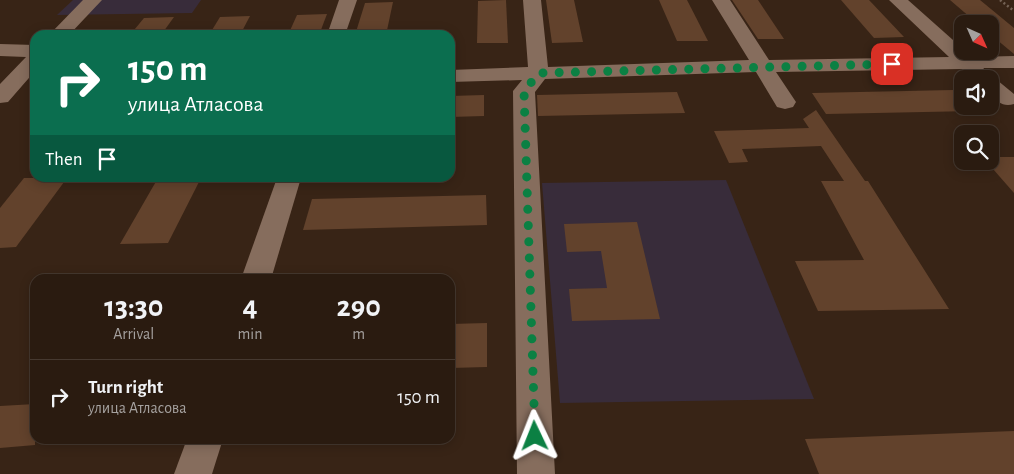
<!DOCTYPE html>
<html lang="en">
<head>
<meta charset="utf-8">
<style>
  body { margin:0; font-family:"Alegreya Sans",sans-serif; background:#322419; color:#f1f3f6; height:100vh; display:flex; flex-direction:column; font-size:19px; white-space:nowrap }
  * { box-sizing:border-box; margin:0 }
  p { font-size:16px; color:#a5a19f }
  .icon { flex:none; width:28px; height:28px; fill:none; stroke:currentColor; stroke-width:2; stroke-linecap:round; stroke-linejoin:round }
  .map { position:relative; flex:1; overflow:hidden }
  .drawer { position:absolute; left:30px; top:274px; width:425px; height:170px; display:flex; flex-direction:column; background:#2a1b10; border-radius:15px; box-shadow:0 2px 12px #0003,0 0 0 1px #463930 }
  .drawer>* { flex:none }
  .hud { position:absolute; left:30px; top:30px; width:425px; height:152px; border-radius:15px; box-shadow:0 2px 12px #0003,0 0 0 1px #463930; background:#0b6e4f; color:#fff; overflow:hidden }
  .needle { width:32px; rotate:135deg }
  .tools { position:absolute; left:954px; top:15px; display:grid; gap:10px }
  .tools a { display:grid; place-items:center; width:45px; height:45px; border-radius:10px; background:#2a1b10; box-shadow:0 2px 12px #0003,0 0 0 1px #463930; font-size:25px }
  .pin { position:absolute; display:grid; place-items:center; width:42px; height:42px; color:#fff; margin:-21px; border-radius:10px; box-shadow:0 2px 8px #0006 }
  .me { position:absolute; width:55px; margin:-28px; rotate:358deg; stroke-linejoin:round; filter:drop-shadow(0 0 4px #0008) }
  .turn { display:flex; align-items:center; gap:18px; height:105px; padding:0 15px; font-size:22px }
  .turn .icon { width:65px; height:65px; stroke-width:2.5 }
  .turn b { display:block; font-size:35px; line-height:42px }
  .then { display:flex; align-items:center; height:48px; padding:0 15px; background:#0003; gap:10px; font-size:19px }
  .eta { display:flex; justify-content:space-evenly; align-items:center; height:85px; text-align:center }
  .eta b { font-size:30px; font-weight:700; line-height:35px }
  ul { padding:0; list-style:none }
  li { display:flex; align-items:center; gap:15px; height:75px; padding:0 15px; border-top:1px solid #463930 }
  li div { flex:1 }
  li b { display:block; font-size:19px }
  li em { font-style:normal }
  .map>svg:first-child { display:block }
  .medical { fill:#382c3a }
  .building { fill:#62422c }
  .lines { fill:none; stroke-linecap:round; stroke-linejoin:round }
  .path { stroke:#746255; stroke-width:2.5; stroke-dasharray:2 2.5; stroke-linecap:butt }
  .minor { fill:#866d5d; fill-rule:evenodd }
  .route { stroke:#0b8043; stroke-width:9; stroke-dasharray:0 16.2 }
</style>
</head>
<body>
<div class="map">
<svg width="1014" height="474" viewBox="0 0 1014 474">
  <rect width="100%" height="100%" fill="#382416"/>
  <!-- medical -->
  <g class="medical">
    <polygon points="73,0 201,0 192,13 57,15"/>
    <polygon points="726,180 814,399 560,403 542,183"/>
  </g>
  <!-- building -->
  <g class="building">
    <polygon points="506,0 508,43 477,43 478,1"/>
    <polygon points="546,0 574,0 583,42 552,43"/>
    <polygon points="659,0 687,0 708,41 677,41"/>
    <polygon points="732,0 758,0 784,39 758,39"/>
    <polygon points="841,0 869,0 904,37 874,38"/>
    <polygon points="950,0 980,0 1014,28 1014,54 990,34 990,24 978,24"/>
    <polygon points="393,2 386,35 355,35 365,3"/>
    <polygon points="327,14 319,35 288,35 297,15"/>
    <polygon points="250,16 240,35 209,35 220,17"/>
    <polygon points="174,17 161,35 130,35 144,18"/>
    <polygon points="953,90 962,100 962,106 968,106 973,111 826,114 812,93"/>
    <polygon points="677,92 685,113 538,116 537,95"/>
    <polygon points="484,95 484,116 450,117 450,96"/>
    <polygon points="816,110 865,181 868,181 949,309 818,311 795,261 864,260 821,181 844,181 821,146 742,149 748,162 729,163 714,131 809,128 803,119"/>
    <polygon points="990,157 1014,157 1014,193 986,161 990,161"/>
    <polygon points="24,178 67,178 16,247 0,248 0,208"/>
    <polygon points="158,178 201,178 168,243 120,244"/>
    <polygon points="486,195 487,225 303,230 312,199"/>
    <polygon points="637,222 660,319 572,321 569,289 607,288 601,251 567,252 564,224"/>
    <polygon points="487,323 487,367 450,368 450,324"/>
    <polygon points="35,404 35,445 0,448 0,406"/>
    <polygon points="1014,431 1014,474 819,474 805,439"/>
  </g>
  <g class="lines">
    <!-- path -->
    <polyline class="path" points="1000,0 1014,11"/>
    <!-- minor -->
    <g class="minor">
      <polygon points="83,0 102,0 69,35 49,35"/>
      <polygon points="339,0 357,0 345,35 327,35"/>
      <path d="M523 0H541L548 67 749 60 712 0H730L769 60 949 57 889 0H908L962 48V51H966L972 57 1014 56V68H984L981 73C973 75 968 75 962 69L776 72 796 102 793 107 785 109 777 107 756 72 545 79 535 92 555 474H517L513 91 522 80 450 82V70L528 67Z"/>
      <polygon points="0,44 35,45 35,71 8,102 0,103 0,84 26,57 0,56"/>
      <path d="M990 78 997 80 1014 94V104C1003 107 998 102 990 95V79H986Z"/>
      <polygon points="277,178 301,178 271,279 241,279"/>
      <polygon points="187,439 223,439 212,474 174,474"/>
    </g>
  </g>
  <g class="lines">
    <!-- route -->
    <polyline class="route" points="535,436 524,91 539,73 892,64"/>
  </g>
</svg>
<div class="tools">
<a><svg class="needle" viewBox="-14 -14 28 28"><path d="M0-13l5 13h-10z" fill="#e53935"/><path d="M0 13l5-13h-10z" fill="#a5a19f"/></svg></a>
<a><svg class="icon" aria-label="sound" viewBox="0 0 24 24"><path d="M4 9h4l5-4v14l-5-4H4zM17 9q2 3 0 6"/></svg></a>
<a><svg class="icon" aria-label="search" viewBox="0 0 24 24"><circle cx="10" cy="10" r="6"/><path d="M15 15l6 6"/></svg></a>
</div>
<div class="pin" style="left:892px;top:64px;background:#d93025"><svg class="icon" aria-label="arrive" viewBox="0 0 24 24"><path d="M6 21V4h12l-3 4 3 4H6"/></svg></div>
<svg class="me" style="left:535px;top:436px" viewBox="-20 -20 40 40"><path d="M0-17L14 15 0 8-14 15z" fill="#0b8043" stroke="#fff" stroke-width="4"/></svg>
<div class="hud">
<div class="turn"><svg class="icon" aria-label="right" viewBox="0 0 24 24"><path d="M7 20v-9h11M14 6l5 5-5 5"/></svg><div><b>150 m</b>улица Атласова</div></div>
<div class="then">Then<svg class="icon" aria-label="arrive" viewBox="0 0 24 24"><path d="M6 21V4h12l-3 4 3 4H6"/></svg></div>
</div>
<section class="drawer">
<div class="eta">
<div><b>13:30</b><p>Arrival</p></div>
<div><b>4</b><p>min</p></div>
<div><b>290</b><p>m</p></div>
</div>
<ul>
<li><svg class="icon" aria-label="right" viewBox="0 0 24 24"><path d="M7 20v-9h11M14 6l5 5-5 5"/></svg><div><b>Turn right</b><p>улица Атласова</p></div><em>150 m</em></li>
</ul>
</section>
</div>
</body>
</html>
